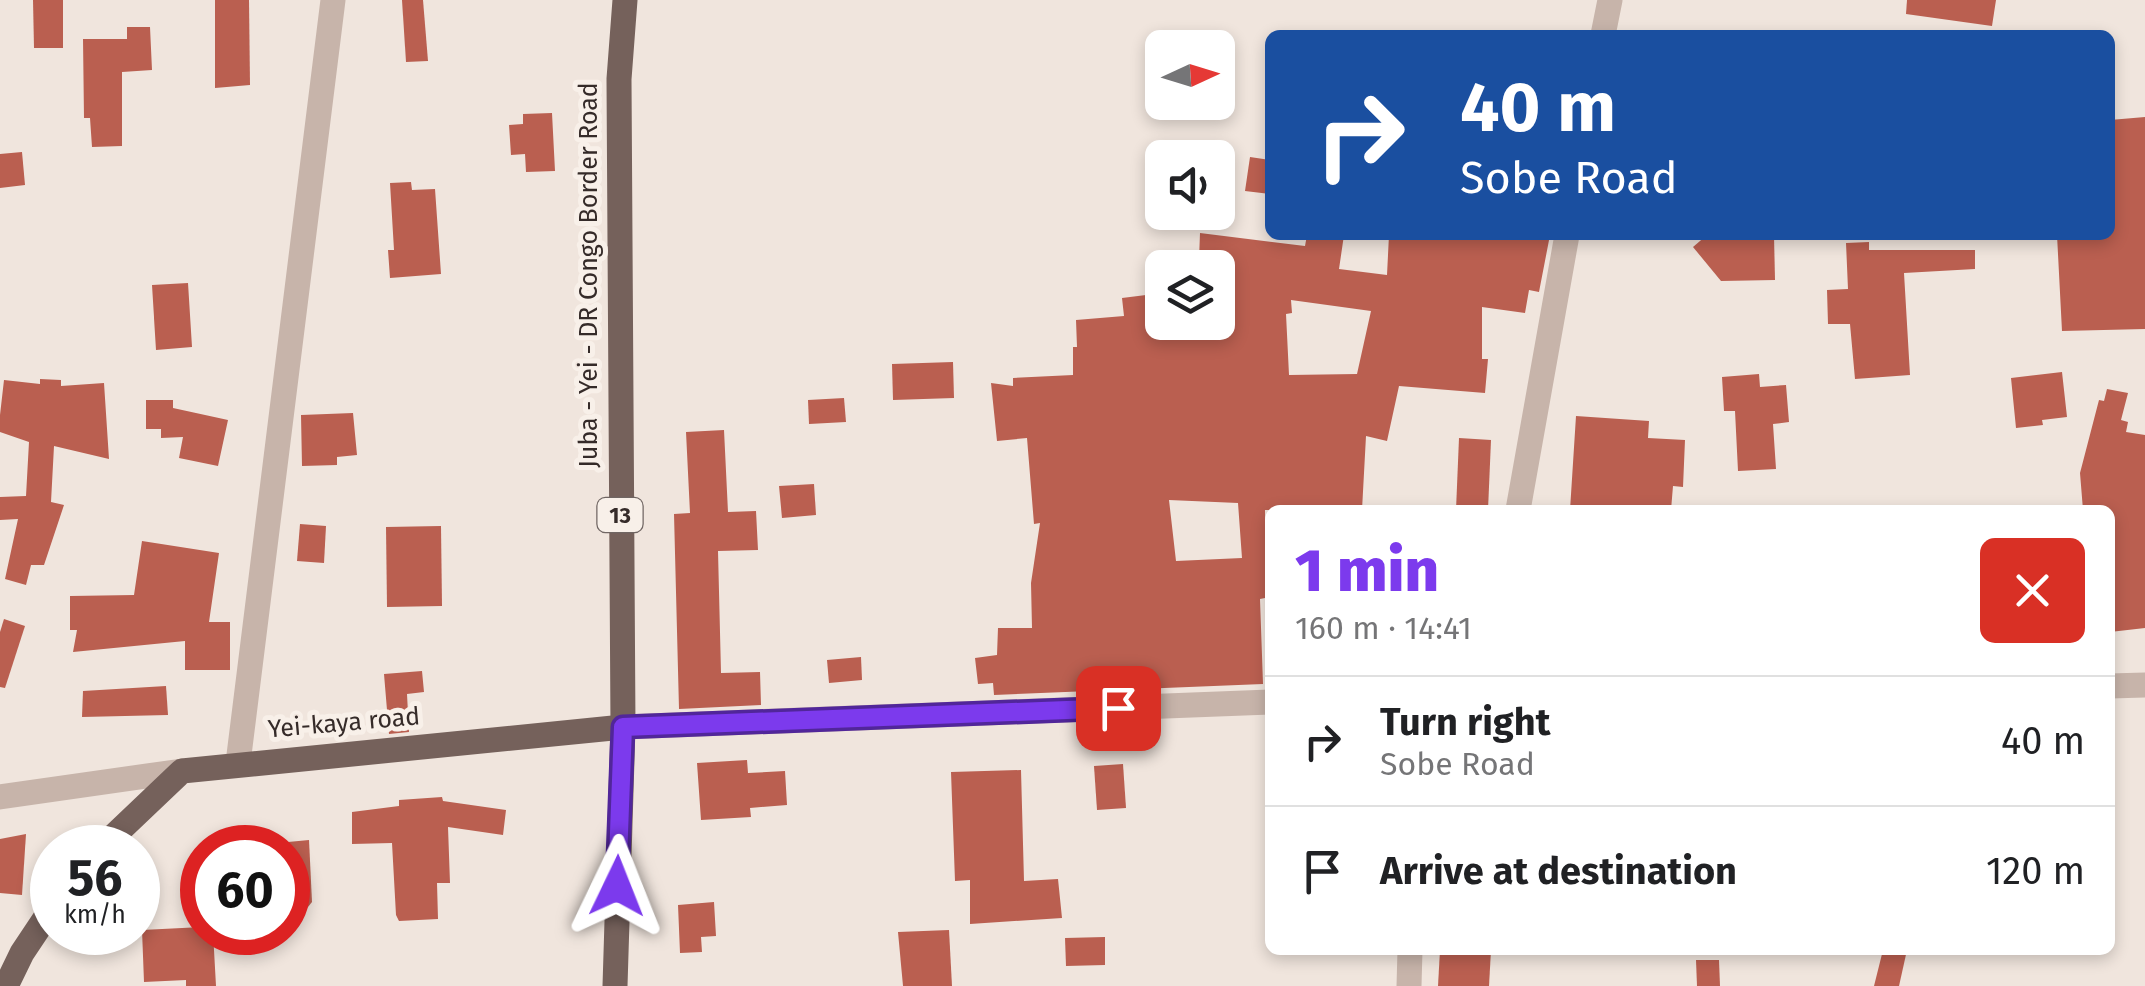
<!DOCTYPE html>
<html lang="en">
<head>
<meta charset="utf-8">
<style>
  body { margin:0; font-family:"Fira Sans",sans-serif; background:#f2f2f2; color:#202124; height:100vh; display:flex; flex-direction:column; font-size:38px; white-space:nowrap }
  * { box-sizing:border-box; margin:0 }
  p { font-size:32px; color:#757577 }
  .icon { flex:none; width:55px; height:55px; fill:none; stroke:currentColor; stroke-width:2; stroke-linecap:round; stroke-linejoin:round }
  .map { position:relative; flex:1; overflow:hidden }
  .panel { position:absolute; left:1265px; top:505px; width:850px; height:450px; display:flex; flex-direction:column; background:#fff; border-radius:15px; box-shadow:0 5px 15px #0003 }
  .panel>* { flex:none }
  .hud { position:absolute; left:1265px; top:30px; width:850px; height:210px; border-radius:15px; box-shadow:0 5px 15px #0003; background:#1a4fa0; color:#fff; overflow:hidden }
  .needle { width:65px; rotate:86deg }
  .controls { position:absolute; left:1145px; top:30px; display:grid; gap:20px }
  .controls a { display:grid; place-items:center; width:90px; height:90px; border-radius:15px; background:#fff; box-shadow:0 5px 15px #0003; font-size:50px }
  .speed { position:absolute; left:30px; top:825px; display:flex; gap:20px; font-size:50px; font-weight:700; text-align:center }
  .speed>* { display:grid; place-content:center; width:130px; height:130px; border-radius:50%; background:#fff; box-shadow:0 5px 15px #0003; line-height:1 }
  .speed small { font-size:25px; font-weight:400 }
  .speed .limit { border:15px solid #d22; background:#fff; color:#111 }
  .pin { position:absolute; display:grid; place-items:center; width:85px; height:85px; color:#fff; margin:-42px; border-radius:20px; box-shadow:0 5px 15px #0006 }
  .me { position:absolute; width:110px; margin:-55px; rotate:2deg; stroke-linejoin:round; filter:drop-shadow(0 0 8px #0008) }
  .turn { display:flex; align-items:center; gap:35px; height:210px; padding:0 30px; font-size:45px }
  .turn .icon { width:130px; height:130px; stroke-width:2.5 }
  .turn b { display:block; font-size:70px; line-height:85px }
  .round { display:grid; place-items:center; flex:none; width:105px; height:105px; border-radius:15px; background:#f2f2f2 }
  .headline { display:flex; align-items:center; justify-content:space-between; height:170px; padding:0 30px }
  h1 { font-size:60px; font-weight:800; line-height:75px; color:#7c3aed }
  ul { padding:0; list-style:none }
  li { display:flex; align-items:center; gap:30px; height:130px; padding:0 30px; border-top:2px solid #e0e0e0 }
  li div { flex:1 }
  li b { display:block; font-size:38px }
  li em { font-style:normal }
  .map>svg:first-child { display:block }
  .building { fill:#ba5f50; fill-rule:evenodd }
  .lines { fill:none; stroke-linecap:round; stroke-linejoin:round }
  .minor { stroke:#c7b4aa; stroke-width:25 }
  .major { stroke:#75615b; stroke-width:25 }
  .route-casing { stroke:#51269a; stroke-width:25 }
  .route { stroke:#7c3aed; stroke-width:18 }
  .labels { text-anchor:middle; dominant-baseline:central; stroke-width:10; stroke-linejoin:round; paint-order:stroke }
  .shield { fill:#f8f0e9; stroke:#706663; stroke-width:2.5 }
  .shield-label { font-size:22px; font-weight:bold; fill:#352b29 }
  .street-label { font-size:25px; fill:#352b29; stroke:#f8f0e9 }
</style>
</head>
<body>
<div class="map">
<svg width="2145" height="986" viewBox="0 0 2145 986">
  <rect width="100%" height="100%" fill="#f0e5dd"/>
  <!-- building -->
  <g class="building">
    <polygon points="33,0 63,0 63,48 34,48"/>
    <polygon points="215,0 249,0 250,85 215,88"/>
    <polygon points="402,0 423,0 428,61 406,62"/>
    <polygon points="1907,0 1996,0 1992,26 1906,14"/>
    <polygon points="127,27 150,27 152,70 122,72 122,146 92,147 90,118 84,118 83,39 127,39"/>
    <polygon points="552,113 555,171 526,172 525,154 511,155 509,125 523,124 523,114"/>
    <polygon points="2145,117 2145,329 2062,331 2057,235 2110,235 2110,120"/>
    <polygon points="22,152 25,185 0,188 0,154"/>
    <polygon points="1250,157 1270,160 1270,194 1245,191"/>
    <polygon points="411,182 412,190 435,189 441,274 390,278 388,250 394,250 390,183"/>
    <path d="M1200 233 1305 246 1307 235H1344L1339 269 1387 275 1389 235H1550L1539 292 1529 290 1525 313 1482 307V359H1488L1485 393 1399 386 1387 441 1366 436 1362 510H1265V598L1260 599 1263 684 994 695 993 683 978 684 975 658 997 655 998 628H1032L1031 583 1040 523 1034 524 1027 438 997 441 991 383 1013 386V378L1073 375V347H1077L1076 320 1124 316 1122 298 1162 293V322H1218V261L1199 260ZM1291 300 1371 311 1357 374 1289 375 1286 314 1292 313ZM1169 500 1238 503 1242 558 1176 561Z"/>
    <polygon points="1707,235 1774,235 1775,280 1721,281 1693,247"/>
    <polygon points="1869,242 1869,250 1975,250 1975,269 1904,273 1910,375 1855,379 1850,324 1828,324 1827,290 1848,289 1846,243"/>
    <polygon points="188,283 192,347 156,350 152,285"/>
    <polygon points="953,362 954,398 893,400 892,364"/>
    <polygon points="2062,372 2067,417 2042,420 2043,425 2016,428 2011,378"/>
    <polygon points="1759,374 1760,387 1786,385 1789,422 1773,424 1776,469 1738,471 1735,411 1724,411 1722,377"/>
    <polygon points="40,379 61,380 61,386 104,383 109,459 54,446 51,502 64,505 44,565 31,565 26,585 5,579 18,519 0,520 0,497 26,496 29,442 0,432 0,415 4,380 40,384"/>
    <polygon points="2107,389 2128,393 2121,420 2128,422 2126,432 2145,435 2145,628 2110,632 2110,510 2083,510 2080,473 2099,400 2104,401"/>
    <polygon points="844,398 846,422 809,424 808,400"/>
    <polygon points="146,400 173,400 173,408 228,420 218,466 179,458 183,437 161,438 161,429 146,429"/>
    <polygon points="353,413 357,455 337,457 337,465 302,466 301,415"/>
    <polygon points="1576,416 1649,421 1648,438 1685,440 1683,487 1673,486 1671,510 1570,510"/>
    <polygon points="724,430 728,512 756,511 758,550 718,551 721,673 760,672 761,705 679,709 674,514 690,513 686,432"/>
    <polygon points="1459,438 1491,440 1488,510 1456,510"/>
    <polygon points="814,484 816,515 782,518 779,486"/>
    <polygon points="300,524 326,526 324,563 297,561"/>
    <polygon points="441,526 442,606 387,607 386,527"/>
    <polygon points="142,541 219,553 209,622 230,622 230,670 185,670 185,641 73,652 77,630 70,630 70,596 134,595"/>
    <polygon points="4,619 25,626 5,688 0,687 0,632"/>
    <polygon points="861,657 862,680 829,683 827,660"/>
    <polygon points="422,671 424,692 407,694 409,732 389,734 384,674"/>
    <polygon points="166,686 168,715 82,717 83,691"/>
    <polygon points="747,760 748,773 785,771 787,805 750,808 751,817 701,820 697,763"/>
    <polygon points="1123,764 1126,808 1097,810 1094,766"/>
    <polygon points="1021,770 1024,881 1058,879 1062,918 970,924 970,880 955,881 951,772"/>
    <polygon points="442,797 443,801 506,810 503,835 448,827 450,883 437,883 438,919 399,921 396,915 392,843 352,844 352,812 399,806 399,800"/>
    <polygon points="26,834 22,895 0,893 0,839"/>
    <polygon points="309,840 312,902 288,932 288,842"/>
    <polygon points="714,902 716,936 701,937 702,952 680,953 678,905"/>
    <polygon points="202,927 202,932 213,932 216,986 186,986 186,980 144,982 142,930"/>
    <polygon points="949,930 952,986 903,986 898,932"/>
    <polygon points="1105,937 1105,965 1066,966 1065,938"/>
    <polygon points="1440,950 1491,950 1489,986 1438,986"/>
    <polygon points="1883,950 1907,950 1899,986 1874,986"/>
    <polygon points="1696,960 1719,960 1720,986 1697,986"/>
  </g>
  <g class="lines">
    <!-- minor -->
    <g class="minor">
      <polyline points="1603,35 1610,0"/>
      <polyline points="1518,510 1567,235"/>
      <polyline points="2110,686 2145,685"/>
      <polyline points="623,727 1270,702"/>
      <polyline points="238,763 333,0"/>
      <polyline points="0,797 182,771"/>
      <polyline points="1409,986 1410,950"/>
    </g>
    <!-- major -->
    <g class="major">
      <polyline points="101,848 182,771 623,727"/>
      <polyline points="6,986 22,953 52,908"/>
      <polyline points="615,986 623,727 619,79 625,0"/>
    </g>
  </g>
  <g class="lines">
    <!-- route casing -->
    <g class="route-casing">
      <polyline id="route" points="617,886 623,727 1118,708"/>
    </g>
    <!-- route -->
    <use href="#route" class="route"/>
  </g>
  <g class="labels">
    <!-- shield labels -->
    <rect class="shield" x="597.5" y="498" width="45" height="34" rx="8"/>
    <g class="shield-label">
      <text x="620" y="515">13</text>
    </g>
    <!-- street labels -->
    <g class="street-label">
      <text transform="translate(589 275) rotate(-90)">Juba - Yei - DR Congo Border Road</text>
      <text transform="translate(344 723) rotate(-5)">Yei-kaya road</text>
    </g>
  </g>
</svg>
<div class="controls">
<a><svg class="needle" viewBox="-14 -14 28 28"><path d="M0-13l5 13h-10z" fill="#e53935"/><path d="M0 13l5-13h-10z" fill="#757577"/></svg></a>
<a><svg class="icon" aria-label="sound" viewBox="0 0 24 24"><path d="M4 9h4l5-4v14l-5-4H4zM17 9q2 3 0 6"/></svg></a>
<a><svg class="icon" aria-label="layers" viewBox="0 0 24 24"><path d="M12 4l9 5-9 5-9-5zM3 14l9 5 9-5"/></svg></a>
</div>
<div class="speed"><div>56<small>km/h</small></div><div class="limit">60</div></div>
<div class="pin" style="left:1118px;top:708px;background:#d93025"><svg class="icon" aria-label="arrive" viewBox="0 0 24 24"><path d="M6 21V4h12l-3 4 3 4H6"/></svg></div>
<svg class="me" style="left:617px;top:886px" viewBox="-20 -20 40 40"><path d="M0-17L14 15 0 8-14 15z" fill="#7c3aed" stroke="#fff" stroke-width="4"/></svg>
<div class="hud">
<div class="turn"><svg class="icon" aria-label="right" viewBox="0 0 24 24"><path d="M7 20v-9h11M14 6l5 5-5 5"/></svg><div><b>40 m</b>Sobe Road</div></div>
</div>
<section class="panel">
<div class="headline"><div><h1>1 min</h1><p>160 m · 14:41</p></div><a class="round" style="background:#d93025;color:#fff"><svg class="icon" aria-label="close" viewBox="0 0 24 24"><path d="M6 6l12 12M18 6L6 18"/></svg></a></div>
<ul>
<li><svg class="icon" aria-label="right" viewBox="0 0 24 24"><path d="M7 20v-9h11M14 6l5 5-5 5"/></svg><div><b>Turn right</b><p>Sobe Road</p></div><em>40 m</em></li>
<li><svg class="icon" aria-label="arrive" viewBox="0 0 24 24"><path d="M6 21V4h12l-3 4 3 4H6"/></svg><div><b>Arrive at destination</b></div><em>120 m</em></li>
</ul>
</section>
</div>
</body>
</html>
